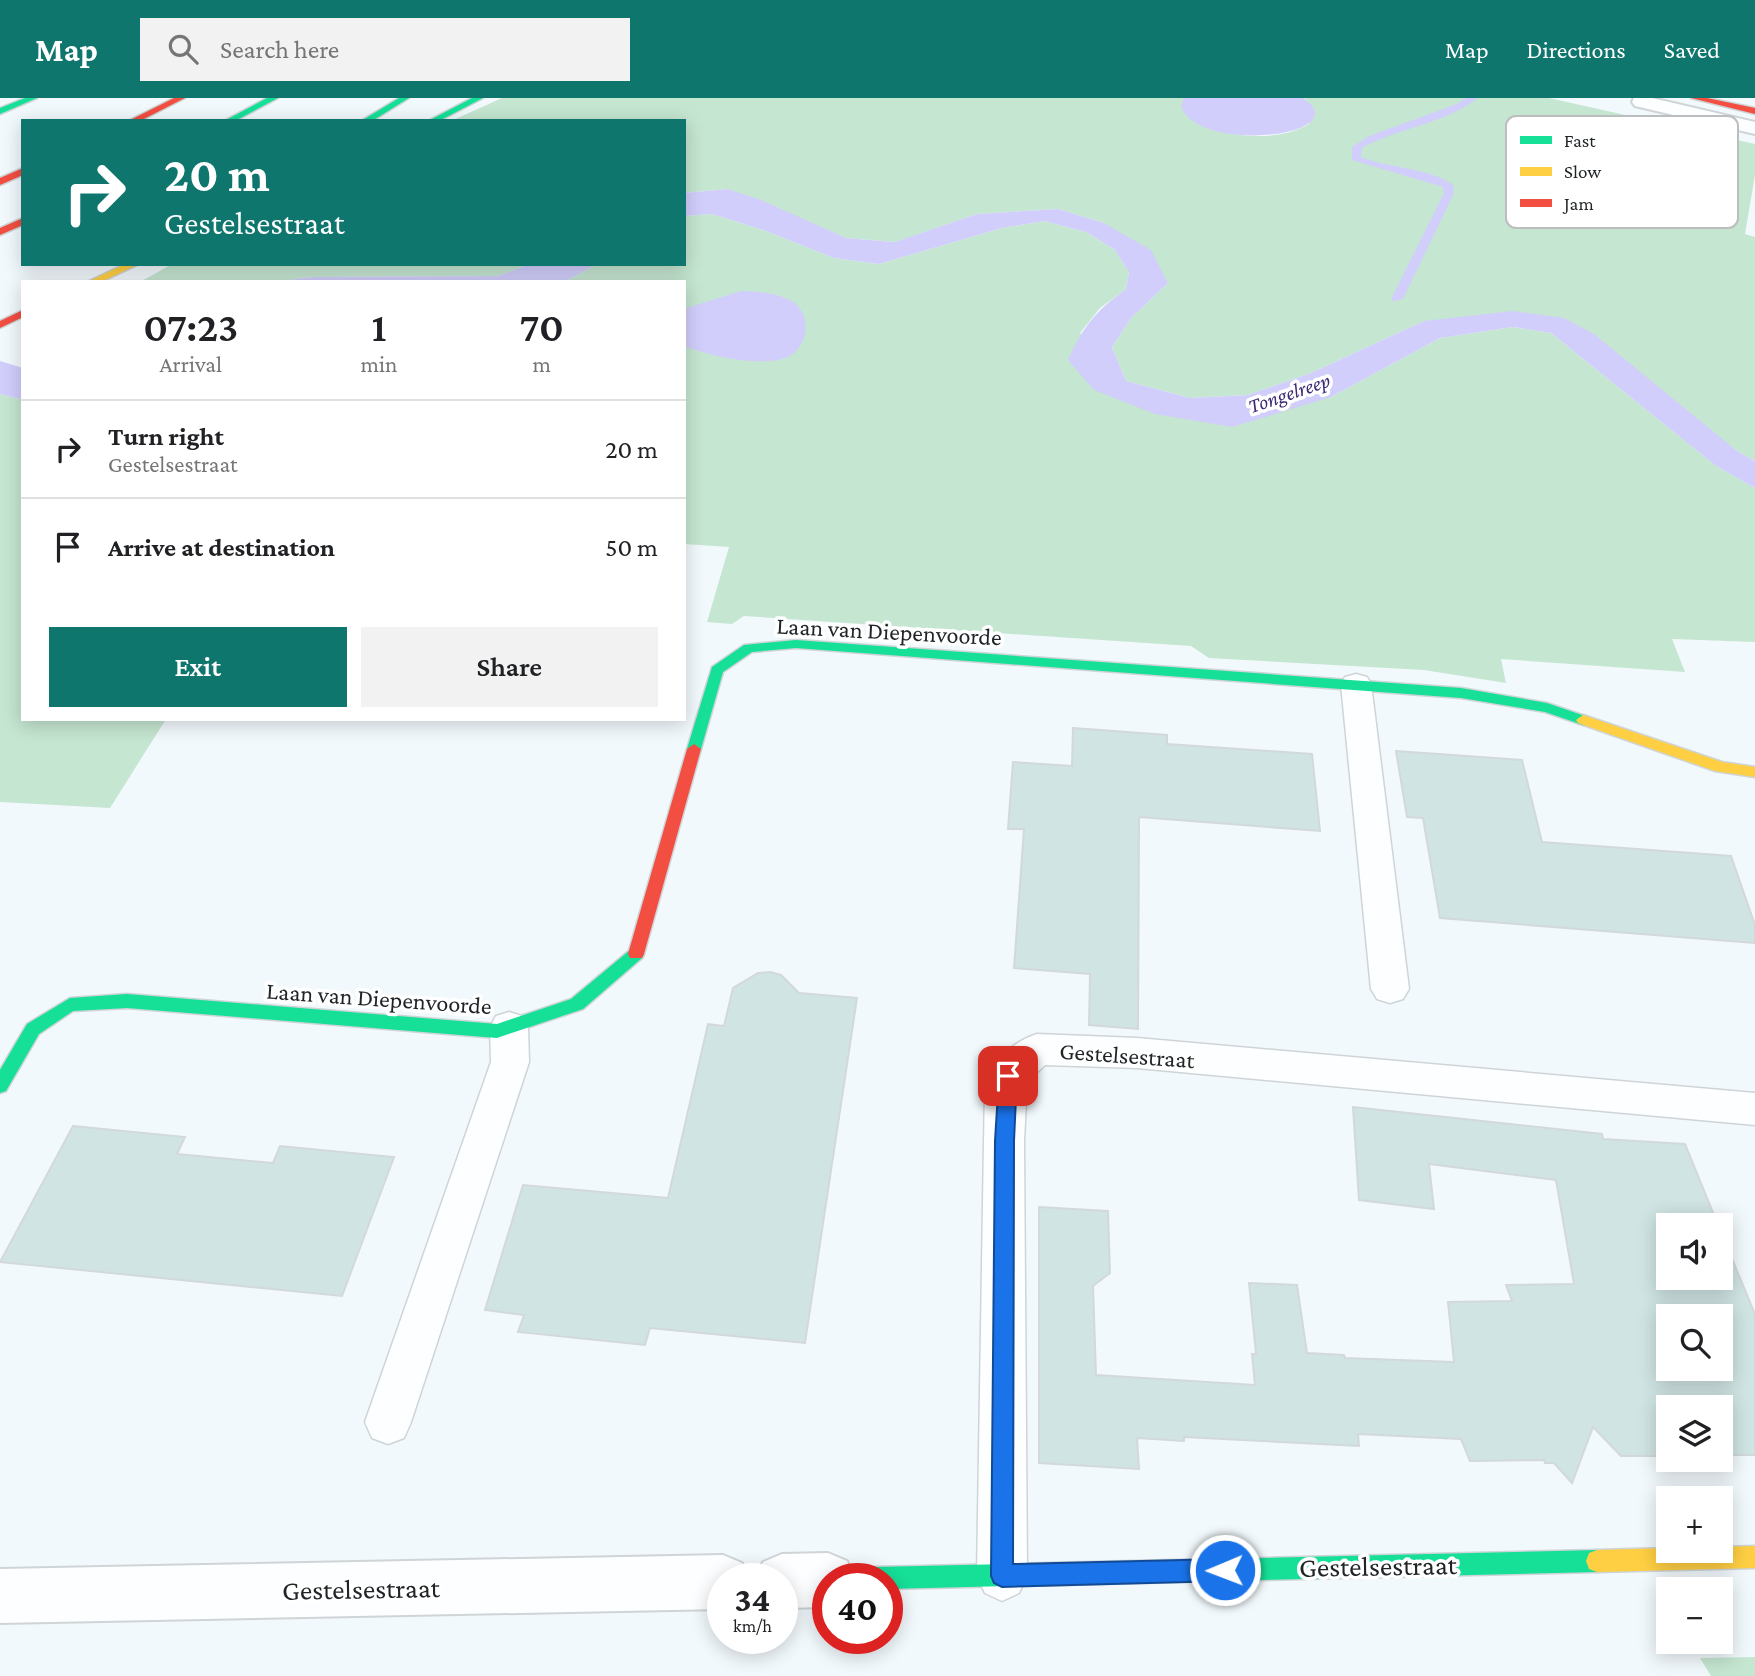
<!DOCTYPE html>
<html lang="en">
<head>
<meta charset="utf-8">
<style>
  body { margin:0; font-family:"Crimson Pro",serif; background:#f2f2f2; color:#202124; height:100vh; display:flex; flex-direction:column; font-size:26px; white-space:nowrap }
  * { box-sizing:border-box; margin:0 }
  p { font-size:23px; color:#757577 }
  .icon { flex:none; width:38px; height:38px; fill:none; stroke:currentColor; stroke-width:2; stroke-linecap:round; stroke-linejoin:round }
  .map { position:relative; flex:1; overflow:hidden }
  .panel { position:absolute; left:21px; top:182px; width:665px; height:441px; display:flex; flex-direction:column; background:#fff; border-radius:0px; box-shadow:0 4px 18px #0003 }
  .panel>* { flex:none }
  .guide { position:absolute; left:21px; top:21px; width:665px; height:147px; border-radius:0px; box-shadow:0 4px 18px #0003; background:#0f766e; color:#fff; overflow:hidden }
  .fabs { position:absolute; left:1656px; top:1115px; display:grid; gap:14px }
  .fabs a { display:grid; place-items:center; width:77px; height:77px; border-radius:0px; background:#fff; box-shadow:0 4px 18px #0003; font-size:35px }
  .speed { position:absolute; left:707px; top:1465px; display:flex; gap:14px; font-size:35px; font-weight:700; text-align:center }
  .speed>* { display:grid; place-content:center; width:91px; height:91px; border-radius:50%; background:#fff; box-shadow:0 4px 18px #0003; line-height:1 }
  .speed small { font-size:18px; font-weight:400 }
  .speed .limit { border:10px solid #d22; background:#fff; color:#111 }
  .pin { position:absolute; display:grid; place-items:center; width:60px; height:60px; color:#fff; margin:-30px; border-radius:14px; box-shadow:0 4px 10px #0006 }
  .me { position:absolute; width:77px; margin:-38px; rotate:269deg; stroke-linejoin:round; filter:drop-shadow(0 0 5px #0008) }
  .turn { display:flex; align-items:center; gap:24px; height:147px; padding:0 28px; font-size:32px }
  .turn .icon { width:91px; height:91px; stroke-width:2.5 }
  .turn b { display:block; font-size:49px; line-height:60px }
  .eta { display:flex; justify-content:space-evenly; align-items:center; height:119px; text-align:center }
  .eta b { font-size:42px; font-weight:600; line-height:49px }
  .button { display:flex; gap:14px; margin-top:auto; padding:14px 28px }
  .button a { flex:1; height:80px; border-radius:0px; background:#0f766e; color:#fff; font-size:28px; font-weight:600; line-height:80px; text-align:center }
  .button a+a { background:#f2f2f2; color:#202124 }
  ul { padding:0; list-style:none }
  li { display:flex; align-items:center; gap:21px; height:98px; padding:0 28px; border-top:2px solid #e0e0e0 }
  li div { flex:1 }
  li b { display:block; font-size:26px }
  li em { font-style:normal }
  header { display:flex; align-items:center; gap:42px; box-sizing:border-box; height:98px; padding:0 35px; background:#0f766e; color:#fff }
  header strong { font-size:33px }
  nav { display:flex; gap:38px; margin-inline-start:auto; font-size:24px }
  .search { width:490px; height:63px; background:#f2f2f2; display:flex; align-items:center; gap:18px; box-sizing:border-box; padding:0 24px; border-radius:0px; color:#757577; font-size:26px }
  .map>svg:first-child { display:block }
  .green { fill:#c5e6d1 }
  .water { fill:#d1cefc }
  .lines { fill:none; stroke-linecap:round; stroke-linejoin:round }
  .stream { fill:#d1cefc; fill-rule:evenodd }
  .building { fill:#cfe4e3; stroke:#d3d9da; stroke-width:2; fill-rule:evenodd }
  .lane-casing { stroke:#cfd4d7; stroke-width:3 }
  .street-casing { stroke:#cfd4d7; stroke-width:4 }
  .fast-casing { stroke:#cfd4d7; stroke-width:3 }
  .slow-casing { stroke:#cfd4d7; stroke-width:3 }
  .jam-casing { stroke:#cfd4d7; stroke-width:3 }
  .lane { fill:#fdfeff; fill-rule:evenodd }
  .street { fill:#fdfeff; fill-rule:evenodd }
  .fast { fill:#16e098; fill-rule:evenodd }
  .slow { fill:#ffcf43; fill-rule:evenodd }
  .jam { fill:#f24e42; fill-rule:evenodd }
  .route { fill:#1a73e8; stroke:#114b97; stroke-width:2 }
  .labels { text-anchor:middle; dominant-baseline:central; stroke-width:7; stroke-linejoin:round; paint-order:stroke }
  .far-water-label { font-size:21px; font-style:italic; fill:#3d2b75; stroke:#fff }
  .street-label { font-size:24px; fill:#1f2426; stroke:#fff }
  .near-street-label { font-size:28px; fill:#1f2426; stroke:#fff }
  .key { fill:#fff; stroke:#bcbdbe; stroke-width:2 }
  .key-label { font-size:19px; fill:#1f2426 }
</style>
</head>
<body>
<header>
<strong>Map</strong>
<div class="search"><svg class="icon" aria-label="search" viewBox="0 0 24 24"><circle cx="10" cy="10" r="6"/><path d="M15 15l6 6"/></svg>Search here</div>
<nav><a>Map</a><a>Directions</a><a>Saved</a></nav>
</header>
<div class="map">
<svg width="1755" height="1578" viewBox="0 0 1755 1578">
  <rect width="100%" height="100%" fill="#f2f9fc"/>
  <!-- green -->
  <g class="green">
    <path d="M502 0H1184L1198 26C1231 39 1276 45 1309 26L1307 2 1303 0H1549L1755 46V77L1745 136 1755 139V363L1737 353 1564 220 1424 223 1311 275 1248 297 1190 300 1126 283 1112 249 1131 220 1168 185 1104 125 1058 111 977 116 896 144 846 140 728 91 684 95V23H451Z"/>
    <polygon points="712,116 766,133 834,160 879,166 1002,130 1044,123 1086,134 1114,151 1129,174 1126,191 1100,210 1080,235 1155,316 1331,299 1440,240 1513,229 1551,235 1716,368 1755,390 1755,544 1672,541 1685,574 1501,561 1506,585 1424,572 1209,560 1191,548 744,518 732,526 707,524 729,449 684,446 684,248 736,261 772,263 684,211 684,184 564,184 597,166 684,166 684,118"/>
    <polygon points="172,166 530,166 498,178 313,179 270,184 140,184"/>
    <polygon points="0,296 23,302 23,621 166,621 110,710 0,704"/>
    <polygon points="1755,1559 1755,1578 1711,1578 1700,1560"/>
  </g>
  <!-- water -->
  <g class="water">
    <path d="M1184 0H1303C1360 38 1197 57 1181 8Z"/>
    <path d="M728 91 761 102 846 140 895 144 977 116 1058 111 1104 125 1151 152 1168 185 1131 220 1112 249 1126 283 1190 300 1248 297 1311 275 1424 223 1513 213 1564 220 1594 236 1737 353 1755 363V390L1716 368 1551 235 1513 229 1440 240 1331 299 1232 329 1155 316 1094 292 1068 262C1083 228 1096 213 1126 191L1129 174 1114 151 1086 134 1044 123 1002 130 879 166 834 160 766 133 712 116 684 118V95Z"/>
    <polygon points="530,166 597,166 564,184 270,184 313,179 498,178"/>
    <path d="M741 193C758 194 778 194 793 204 814 218 807 253 785 260 758 269 710 258 684 248V211Z"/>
    <polygon points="0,263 23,270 23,302 0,296"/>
  </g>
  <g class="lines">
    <!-- stream -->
    <path class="stream" d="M1466 0H1477C1451 24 1394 31 1362 50L1361 59C1388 70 1431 70 1453 87L1454 95 1403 201 1393 203 1391 201 1444 95 1443 89 1352 62V49L1369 38 1457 6Z"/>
  </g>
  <!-- building -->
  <g class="building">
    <polygon points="1073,630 1167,637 1167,646 1312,656 1320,733 1139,719 1138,931 1089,927 1090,876 1014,870 1024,731 1008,731 1013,664 1072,668"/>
    <polygon points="1396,653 1522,662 1542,744 1731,758 1755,827 1755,845 1440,820 1423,720 1407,719"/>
    <polygon points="770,874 781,877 799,895 857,900 805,1245 650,1230 645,1247 518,1234 524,1217 485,1212 523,1087 668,1100 708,926 724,928 733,890 758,875"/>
    <path d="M1353 1009 1602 1036 1603 1041 1685 1046 1718 1127H1668V1180H1720V1132L1755 1216V1357H1720V1309H1668V1358H1621L1593 1329 1572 1385 1554 1365H1545L1544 1362 1470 1363 1461 1341 1358 1336 1359 1348 1184 1339V1343L1137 1340 1139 1371 1039 1365V1109L1108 1113 1110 1175 1093 1188 1096 1277 1255 1287 1252 1256H1256L1249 1185 1297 1187 1307 1255 1344 1257 1345 1260 1454 1264 1448 1204 1512 1203 1506 1187 1574 1186 1556 1082 1429 1066 1434 1111 1359 1102ZM1668 1218H1720V1270H1668Z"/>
    <polygon points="73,1028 185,1039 177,1056 273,1065 280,1048 394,1059 342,1198 0,1164"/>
  </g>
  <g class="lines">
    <!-- lane casing -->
    <g class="lane-casing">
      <g id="lane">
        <polygon points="1356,576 1367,579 1371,586 1409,891 1403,901 1390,905 1377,901 1371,891 1341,586 1345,579"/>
        <polygon points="509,914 522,918 528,929 529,964 411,1324 404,1340 388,1346 372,1340 365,1324 491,964 490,929 496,918"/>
        <path d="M1037 936 1137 940 1755 995V1027L1137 970 1045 967 1027 984 1024 1043 1027 1478 1019 1495 1002 1503 985 1495 977 1478 984 1043C985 1023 983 997 989 977 994 959 1020 941 1037 936Z"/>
      </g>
    </g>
    <!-- street casing -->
    <g class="street-casing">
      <g id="street">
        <polygon points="1634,0 1652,0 1755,24 1755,36 1635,8 1632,4"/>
        <polygon points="828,1455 847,1463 854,1480 828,1480 828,1509 782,1510 782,1480 756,1480 763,1464 782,1456"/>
        <polygon points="723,1457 742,1465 749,1480 723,1480 723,1511 0,1525 0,1471"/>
      </g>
    </g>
    <!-- fast casing -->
    <g class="fast-casing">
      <g id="fast">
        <polygon points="25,0 37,0 0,16 0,10"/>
        <polygon points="267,0 278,0 235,23 224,23"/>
        <polygon points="399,0 409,0 372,23 361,23"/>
        <polygon points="472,0 483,0 439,23 428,23"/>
        <polygon points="796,542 1461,590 1547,605 1588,619 1590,622 1583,627 1545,614 1461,600 796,550 752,554 723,574 701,651 694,656 689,654 687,651 712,569 744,547"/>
        <polygon points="636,850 642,852 644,856 642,860 583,911 497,940 127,910 73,913 39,936 6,993 0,995 0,972 27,926 70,900 127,896 497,926 571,901 630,852"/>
        <polygon points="1597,1452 1605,1455 1608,1463 1605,1471 1597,1474 887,1491 887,1480 864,1480 867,1472 875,1469"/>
      </g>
    </g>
    <!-- slow casing -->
    <g class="slow-casing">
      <g id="slow">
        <polygon points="125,166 139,166 101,184 87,184"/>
        <polygon points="1583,617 1722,664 1755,669 1755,679 1715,673 1578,625 1576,622"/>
        <polygon points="1755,1448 1755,1470 1597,1474 1589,1471 1586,1463 1589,1455 1597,1452 1668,1450 1668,1452 1720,1452 1720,1449"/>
      </g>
    </g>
    <!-- jam casing -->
    <g class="jam-casing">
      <g id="jam">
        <polygon points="174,0 185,0 140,23 128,23"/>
        <polygon points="1691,0 1707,0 1755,10 1755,16"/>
        <polygon points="23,70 23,77 0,87 0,80"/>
        <polygon points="23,120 23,127 0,137 0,130"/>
        <polygon points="23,212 23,219 0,230 0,223"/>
        <polygon points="694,646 701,651 644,856 642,860 630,860 628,856 687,651"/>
      </g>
    </g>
    <!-- lane -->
    <use href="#lane" class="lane"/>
    <!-- street -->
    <use href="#street" class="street"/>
    <!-- fast -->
    <use href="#fast" class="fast"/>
    <!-- slow -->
    <use href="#slow" class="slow"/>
    <!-- jam -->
    <use href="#jam" class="jam"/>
  </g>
  <!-- route -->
  <polygon class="route" points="1008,970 1014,972 1017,978 1014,1043 1013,1466 1225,1461 1233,1464 1236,1472 1233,1480 1225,1483 1002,1489 994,1485 991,1478 995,1043 999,978 1002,972"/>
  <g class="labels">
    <!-- far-water labels -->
    <g class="far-water-label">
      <text transform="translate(1289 295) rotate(-19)">Tongelreep</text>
    </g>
    <!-- street labels -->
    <g class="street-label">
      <text transform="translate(889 533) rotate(3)">Laan van Diepenvoorde</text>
      <text transform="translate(379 900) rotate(4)">Laan van Diepenvoorde</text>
      <text transform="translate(1127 957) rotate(4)">Gestelsestraat</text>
    </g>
    <!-- near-street labels -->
    <g class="near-street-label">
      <text transform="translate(1378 1468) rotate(-1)">Gestelsestraat</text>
      <text transform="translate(361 1491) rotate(-1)">Gestelsestraat</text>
    </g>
  </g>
  <!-- legend -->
  <rect x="1506" y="18" width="232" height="112" rx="10" class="key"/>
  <rect x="1520" y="38" width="32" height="8" fill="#16e098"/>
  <rect x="1520" y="69" width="32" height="9" fill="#ffcf43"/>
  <rect x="1520" y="101" width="32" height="8" fill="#f24e42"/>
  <g class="key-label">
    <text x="1564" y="49">Fast</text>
    <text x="1564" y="80">Slow</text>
    <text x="1564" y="112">Jam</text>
  </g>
</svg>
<div class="fabs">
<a><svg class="icon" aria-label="sound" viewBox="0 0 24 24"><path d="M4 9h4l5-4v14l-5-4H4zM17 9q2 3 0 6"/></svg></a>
<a><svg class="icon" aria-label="search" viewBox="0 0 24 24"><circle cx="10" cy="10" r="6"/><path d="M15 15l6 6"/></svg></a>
<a><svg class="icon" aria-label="layers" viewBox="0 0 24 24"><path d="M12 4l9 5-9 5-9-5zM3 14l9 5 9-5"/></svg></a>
<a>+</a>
<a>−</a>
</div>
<div class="speed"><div>34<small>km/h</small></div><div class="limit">40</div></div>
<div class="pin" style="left:1008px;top:978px;background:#d93025"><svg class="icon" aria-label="arrive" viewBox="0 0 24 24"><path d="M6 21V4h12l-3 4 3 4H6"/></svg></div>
<svg class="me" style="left:1225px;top:1472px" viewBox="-20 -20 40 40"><circle r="17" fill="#1a73e8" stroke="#fff" stroke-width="3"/><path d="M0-11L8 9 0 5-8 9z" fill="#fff"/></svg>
<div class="guide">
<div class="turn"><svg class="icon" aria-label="right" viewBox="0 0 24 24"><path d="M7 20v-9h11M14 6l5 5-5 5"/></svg><div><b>20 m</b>Gestelsestraat</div></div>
</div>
<section class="panel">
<div class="eta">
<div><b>07:23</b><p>Arrival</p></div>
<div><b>1</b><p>min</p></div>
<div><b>70</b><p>m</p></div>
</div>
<ul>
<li><svg class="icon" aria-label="right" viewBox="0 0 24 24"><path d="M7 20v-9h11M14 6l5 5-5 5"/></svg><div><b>Turn right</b><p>Gestelsestraat</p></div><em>20 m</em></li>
<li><svg class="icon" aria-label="arrive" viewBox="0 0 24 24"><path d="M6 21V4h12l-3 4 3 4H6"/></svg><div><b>Arrive at destination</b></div><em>50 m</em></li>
</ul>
<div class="button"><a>Exit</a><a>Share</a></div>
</section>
</div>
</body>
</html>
